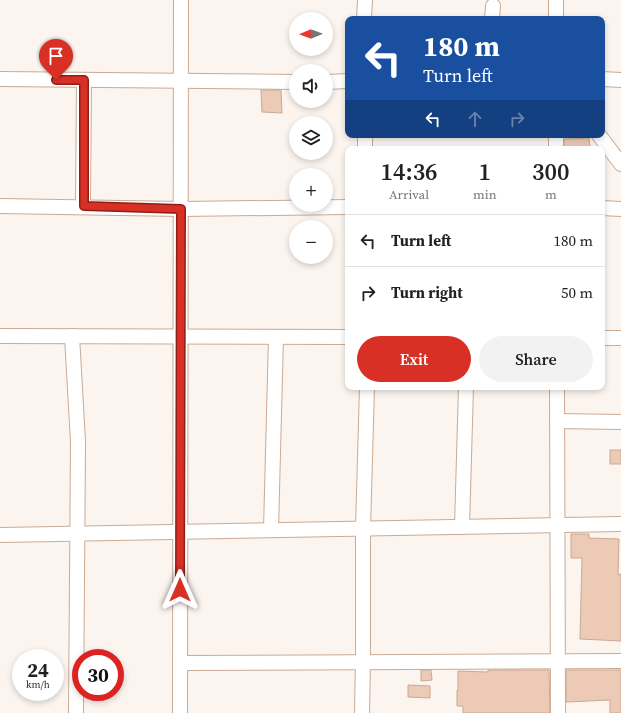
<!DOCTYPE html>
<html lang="en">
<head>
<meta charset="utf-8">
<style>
  body { margin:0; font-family:"Source Serif 4",serif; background:#f2f2f2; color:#222; height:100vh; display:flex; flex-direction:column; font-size:15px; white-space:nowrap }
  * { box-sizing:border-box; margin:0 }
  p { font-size:13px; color:#767676 }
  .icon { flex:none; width:22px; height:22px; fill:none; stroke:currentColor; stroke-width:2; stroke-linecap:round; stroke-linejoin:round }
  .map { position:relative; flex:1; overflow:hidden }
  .panel { position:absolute; left:345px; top:146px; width:260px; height:244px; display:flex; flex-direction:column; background:#fff; border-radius:8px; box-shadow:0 2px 6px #0003 }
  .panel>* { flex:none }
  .banner { position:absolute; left:345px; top:16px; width:260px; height:122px; border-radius:8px; box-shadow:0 2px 6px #0003; background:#1a4fa0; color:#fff; overflow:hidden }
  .needle { width:26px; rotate:269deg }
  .fabs { position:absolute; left:289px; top:12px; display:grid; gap:8px }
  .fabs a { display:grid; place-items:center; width:44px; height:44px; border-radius:50%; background:#fff; box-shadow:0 2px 6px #0003; font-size:20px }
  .speed { position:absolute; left:12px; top:649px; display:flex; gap:8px; font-size:20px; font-weight:700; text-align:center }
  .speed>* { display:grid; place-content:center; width:52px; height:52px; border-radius:50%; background:#fff; box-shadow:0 2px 6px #0003; line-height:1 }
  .speed small { font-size:10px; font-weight:400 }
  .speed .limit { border:6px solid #d22; background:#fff; color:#111 }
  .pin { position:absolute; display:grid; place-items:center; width:34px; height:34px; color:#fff; margin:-41px -17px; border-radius:50% 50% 50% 0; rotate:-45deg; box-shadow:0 0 4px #0007 }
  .pin .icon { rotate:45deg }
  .me { position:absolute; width:44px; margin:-22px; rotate:0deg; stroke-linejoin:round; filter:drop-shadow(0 0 3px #0008) }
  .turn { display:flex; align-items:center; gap:14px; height:84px; padding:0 12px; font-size:18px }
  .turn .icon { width:52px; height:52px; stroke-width:2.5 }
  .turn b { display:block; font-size:28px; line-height:34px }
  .lanes { display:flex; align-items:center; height:38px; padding:0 12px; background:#0003; justify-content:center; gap:20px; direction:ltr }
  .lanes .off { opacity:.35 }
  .eta { display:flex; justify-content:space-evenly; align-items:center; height:68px; text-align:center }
  .eta b { font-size:24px; font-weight:600; line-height:28px }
  .button { display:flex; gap:8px; margin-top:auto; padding:8px 12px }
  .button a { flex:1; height:46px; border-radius:24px; background:#d93025; color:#fff; font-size:16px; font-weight:600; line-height:46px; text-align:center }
  .button a+a { background:#f2f2f2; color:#222 }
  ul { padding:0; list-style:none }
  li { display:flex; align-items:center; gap:12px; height:52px; padding:0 12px; border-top:1px solid #e0e0e0 }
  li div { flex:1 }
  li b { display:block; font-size:15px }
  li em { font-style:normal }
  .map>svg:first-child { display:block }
  .building { fill:#eccab5; stroke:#caa994 }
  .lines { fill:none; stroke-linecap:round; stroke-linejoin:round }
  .minor-casing { stroke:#caab94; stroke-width:16 }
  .minor { stroke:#fff; stroke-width:14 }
  .route-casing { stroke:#8d1f18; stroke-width:10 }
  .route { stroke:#d93025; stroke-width:7 }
</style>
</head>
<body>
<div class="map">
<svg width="621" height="713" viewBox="0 0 621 713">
  <rect width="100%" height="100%" fill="#fbf4ef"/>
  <!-- building -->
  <g class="building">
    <polygon points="261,90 281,90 282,113 262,112"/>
    <polygon points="589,138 590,148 564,149 564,139"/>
    <rect x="610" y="450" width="11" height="14"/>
    <polygon points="571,534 589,534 589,538 619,539 618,575 621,574 621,641 580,639 582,558 571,558"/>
    <polygon points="421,670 431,670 432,680 421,681"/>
    <polygon points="488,670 549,670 550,713 463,713 463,706 457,706 457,690 458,690 458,671 488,672"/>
    <polygon points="566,670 621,670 621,713 610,713 610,700 566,702"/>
    <polygon points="408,685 430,686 430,698 408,697"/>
  </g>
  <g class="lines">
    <!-- minor casing -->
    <g class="minor-casing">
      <g id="minor">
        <polyline points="556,0 556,19"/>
        <polyline points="364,19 365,0"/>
        <polyline points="492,19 493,6"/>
        <polyline points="0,79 296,82"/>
        <polyline points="602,79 621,80"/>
        <polyline points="326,82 348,81"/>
        <polyline points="365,135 365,149"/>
        <polyline points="556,135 556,149"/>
        <polyline points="599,135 621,164"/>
        <polyline points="0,206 181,209 348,207"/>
        <polyline points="83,206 84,80"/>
        <polyline points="602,208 621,209"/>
        <polyline points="0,336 348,337"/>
        <polyline points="72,336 78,442 76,713"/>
        <polyline points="602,338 621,338"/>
        <polyline points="557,387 558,713"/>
        <polyline points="557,421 621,422"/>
        <polyline points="462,527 466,387"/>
        <polyline points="271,530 276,337"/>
        <polyline points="0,535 621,524"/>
        <polyline points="181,663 621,661"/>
        <polyline points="180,713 181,0"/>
        <polyline points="362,713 363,662 363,529 367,387"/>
      </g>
    </g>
    <!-- minor -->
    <use href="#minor" class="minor"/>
  </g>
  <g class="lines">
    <!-- route casing -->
    <g class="route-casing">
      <polyline id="route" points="56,80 84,80 84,206 181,209 180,590"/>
    </g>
    <!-- route -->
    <use href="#route" class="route"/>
  </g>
</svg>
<div class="fabs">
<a><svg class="needle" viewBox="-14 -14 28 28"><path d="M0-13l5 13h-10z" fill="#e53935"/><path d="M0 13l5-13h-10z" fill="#767676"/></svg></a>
<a><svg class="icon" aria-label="sound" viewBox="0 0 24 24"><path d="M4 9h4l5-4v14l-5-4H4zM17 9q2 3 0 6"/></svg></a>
<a><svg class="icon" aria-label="layers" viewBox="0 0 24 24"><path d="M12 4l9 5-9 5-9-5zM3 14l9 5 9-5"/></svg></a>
<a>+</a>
<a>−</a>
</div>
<div class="speed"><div>24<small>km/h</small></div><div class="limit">30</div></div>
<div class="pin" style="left:56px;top:80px;background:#d93025"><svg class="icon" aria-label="arrive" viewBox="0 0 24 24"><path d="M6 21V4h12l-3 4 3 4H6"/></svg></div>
<svg class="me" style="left:180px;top:590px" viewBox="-20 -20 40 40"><path d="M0-17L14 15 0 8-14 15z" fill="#d93025" stroke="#fff" stroke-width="4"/></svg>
<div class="banner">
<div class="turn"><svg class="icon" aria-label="left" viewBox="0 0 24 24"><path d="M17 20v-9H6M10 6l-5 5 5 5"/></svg><div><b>180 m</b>Turn left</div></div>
<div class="lanes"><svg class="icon" aria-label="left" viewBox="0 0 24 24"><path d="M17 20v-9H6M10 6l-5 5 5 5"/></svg><svg class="icon off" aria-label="ahead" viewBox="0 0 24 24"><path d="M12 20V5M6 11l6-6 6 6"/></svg><svg class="icon off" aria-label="right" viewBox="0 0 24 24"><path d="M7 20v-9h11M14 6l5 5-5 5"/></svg></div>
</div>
<section class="panel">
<div class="eta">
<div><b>14:36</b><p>Arrival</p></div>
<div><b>1</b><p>min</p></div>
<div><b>300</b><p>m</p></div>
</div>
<ul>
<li><svg class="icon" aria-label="left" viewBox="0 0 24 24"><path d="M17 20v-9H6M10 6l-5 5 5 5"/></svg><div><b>Turn left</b></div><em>180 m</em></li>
<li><svg class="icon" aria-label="right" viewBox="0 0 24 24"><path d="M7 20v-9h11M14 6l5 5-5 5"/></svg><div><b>Turn right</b></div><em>50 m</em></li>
</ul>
<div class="button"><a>Exit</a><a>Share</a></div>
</section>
</div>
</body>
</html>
